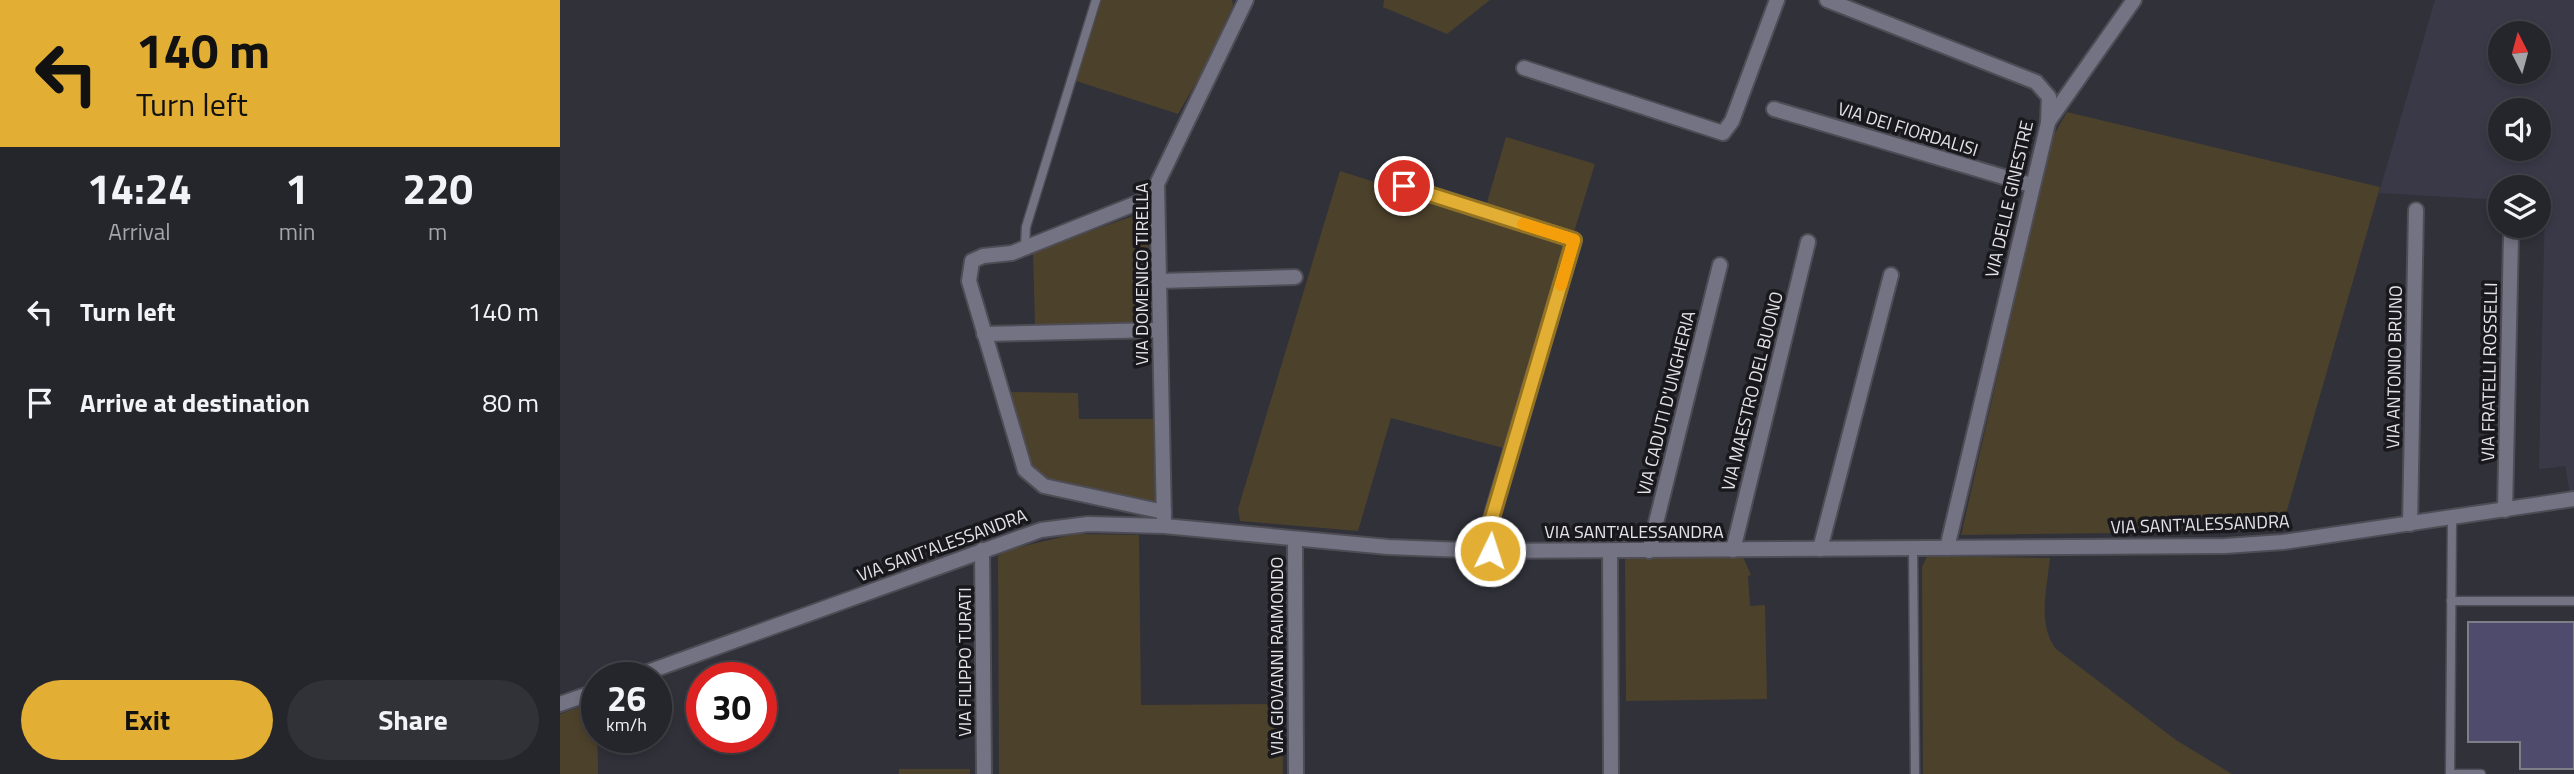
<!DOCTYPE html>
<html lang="en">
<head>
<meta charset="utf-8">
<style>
  body { margin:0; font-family:"Titillium Web",sans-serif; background:#313138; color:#f1f3f6; height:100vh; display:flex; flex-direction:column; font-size:26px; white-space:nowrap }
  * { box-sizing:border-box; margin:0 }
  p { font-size:23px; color:#a3a5a9 }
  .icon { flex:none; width:38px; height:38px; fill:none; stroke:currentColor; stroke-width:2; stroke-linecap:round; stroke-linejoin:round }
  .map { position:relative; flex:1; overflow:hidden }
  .side { display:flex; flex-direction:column; background:#25252c; width:560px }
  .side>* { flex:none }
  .guide { background:#e2af34; color:#111; overflow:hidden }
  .needle { width:46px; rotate:354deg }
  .controls { position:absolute; left:1928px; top:21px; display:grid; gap:14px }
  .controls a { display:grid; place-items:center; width:63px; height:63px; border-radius:50%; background:#25252c; box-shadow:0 4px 10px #0003,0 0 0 2px #424248; font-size:35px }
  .speed { position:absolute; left:21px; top:662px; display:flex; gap:14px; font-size:35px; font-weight:700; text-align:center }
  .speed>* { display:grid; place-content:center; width:91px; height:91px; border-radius:50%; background:#25252c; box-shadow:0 4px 10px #0003,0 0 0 2px #424248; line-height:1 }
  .speed small { font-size:18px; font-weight:400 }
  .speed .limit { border:10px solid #d22; background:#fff; color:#111 }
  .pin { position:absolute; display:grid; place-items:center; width:60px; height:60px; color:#fff; margin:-30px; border:4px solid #fff; border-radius:50%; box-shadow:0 2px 7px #0007 }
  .me { position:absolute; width:77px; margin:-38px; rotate:4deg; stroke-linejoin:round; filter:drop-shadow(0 0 5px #0008) }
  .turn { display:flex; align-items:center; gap:24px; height:147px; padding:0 21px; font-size:32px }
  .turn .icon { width:91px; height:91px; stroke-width:2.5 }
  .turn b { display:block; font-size:49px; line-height:60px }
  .eta { display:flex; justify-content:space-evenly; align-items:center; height:119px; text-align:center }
  .eta b { font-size:42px; font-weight:700; line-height:49px }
  .cta { display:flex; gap:14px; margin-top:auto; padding:14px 21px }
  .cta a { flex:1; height:80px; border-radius:42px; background:#e2af34; color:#111; font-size:28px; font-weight:700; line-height:80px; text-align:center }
  .cta a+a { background:#313138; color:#f1f3f6 }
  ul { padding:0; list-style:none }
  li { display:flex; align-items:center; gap:21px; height:91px; padding:0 21px }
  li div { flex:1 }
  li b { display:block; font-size:26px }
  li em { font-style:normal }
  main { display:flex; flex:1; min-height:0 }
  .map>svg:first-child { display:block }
  .built { fill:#3a3948; fill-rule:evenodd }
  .green { fill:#4c412b }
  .building { fill:#4f4b6d; stroke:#7f7e88; stroke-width:2 }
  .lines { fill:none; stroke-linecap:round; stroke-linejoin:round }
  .service-casing { stroke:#4e4d56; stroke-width:11 }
  .minor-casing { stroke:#4e4d56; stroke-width:18 }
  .tertiary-casing { stroke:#4e4d56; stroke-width:18 }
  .service { stroke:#747383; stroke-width:8 }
  .minor { stroke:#747383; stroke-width:14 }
  .tertiary { stroke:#747383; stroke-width:14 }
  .route-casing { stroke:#937222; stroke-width:18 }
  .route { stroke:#e2af34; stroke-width:12 }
  .slow { stroke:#f59e0b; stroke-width:12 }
  .labels { text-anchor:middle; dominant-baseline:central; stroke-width:7; stroke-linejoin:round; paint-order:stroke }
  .street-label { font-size:18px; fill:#e4e3e9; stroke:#19191d }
</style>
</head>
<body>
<main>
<section class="side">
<div class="guide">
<div class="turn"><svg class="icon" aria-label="left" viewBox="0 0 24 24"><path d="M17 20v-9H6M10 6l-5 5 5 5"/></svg><div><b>140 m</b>Turn left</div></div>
</div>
<div class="eta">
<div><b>14:24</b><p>Arrival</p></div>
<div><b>1</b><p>min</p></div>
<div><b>220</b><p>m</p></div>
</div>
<ul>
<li><svg class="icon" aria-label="left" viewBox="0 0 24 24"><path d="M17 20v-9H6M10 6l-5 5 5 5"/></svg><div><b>Turn left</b></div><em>140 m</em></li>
<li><svg class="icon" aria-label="arrive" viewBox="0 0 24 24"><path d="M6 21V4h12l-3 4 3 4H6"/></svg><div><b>Arrive at destination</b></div><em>80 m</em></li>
</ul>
<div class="cta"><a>Exit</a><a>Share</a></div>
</section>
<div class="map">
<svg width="2014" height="774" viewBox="0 0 2014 774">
  <rect width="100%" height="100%" fill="#31313a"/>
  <!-- built -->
  <path class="built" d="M1875 0H2014V492L2010 493 2005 466 1979 469 1985 203 1979 202V187H1941V200L1819 193ZM1941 33H1979V72H1941ZM1941 110H1979V149H1941Z"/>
  <!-- green -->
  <g class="green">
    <polygon points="531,0 672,0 673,5 649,60 618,114 507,78"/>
    <polygon points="824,0 930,0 887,34 823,7"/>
    <polygon points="1507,112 1820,187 1721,531 1401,535 1492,138"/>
    <polygon points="946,137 1035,164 1014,232 926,206"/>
    <polygon points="780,171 1006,243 947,449 831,418 798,531 680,521 678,509"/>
    <polygon points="579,214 584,214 588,220 590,323 475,325 473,251"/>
    <polygon points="448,392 518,393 519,419 593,419 595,506 485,479 467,458"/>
    <polygon points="515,534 579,535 581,705 722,704 723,774 439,774 438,557 442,551"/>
    <path d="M1367 556 1490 558C1487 588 1477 625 1496 649L1616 740 1672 774H1363L1362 567Z"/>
    <polygon points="1183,557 1191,575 1188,576 1190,606 1205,605 1207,699 1066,701 1065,558"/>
    <polygon points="37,701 38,774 0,774 0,714"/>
    <rect x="339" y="769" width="71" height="5"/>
  </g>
  <!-- building -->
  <polygon class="building" points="1908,622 2014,622 2014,769 1960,769 1960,742 1908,742"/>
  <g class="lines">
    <!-- service casing -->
    <g class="service-casing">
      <g id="service">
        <polyline points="465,246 466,227 536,0"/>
        <polyline points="1892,518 1890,774 1921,774"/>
        <polyline points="1353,548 1355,774"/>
        <polyline points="1891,601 2014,601"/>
      </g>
    </g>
    <!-- minor casing -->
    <g class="minor-casing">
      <g id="minor">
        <polyline points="1267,0 1476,82 1489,97 1488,123 1387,548"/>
        <polyline points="964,68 1163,133 1172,121 1217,0"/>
        <polyline points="1214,109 1471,185"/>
        <polyline points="1488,122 1574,0"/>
        <polyline points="844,186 1014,240 931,518 930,551"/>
        <polyline points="597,195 452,253 423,256 412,261 409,281 465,470 484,486 604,512"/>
        <polyline points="599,281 735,277"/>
        <polyline points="424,334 599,330"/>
        <polyline points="1945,510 1951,236"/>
        <polyline points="604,521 597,184 686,0"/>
        <polyline points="1850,524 1856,210"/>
        <polyline points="735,539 736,774"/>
        <polyline points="1260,549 1331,275"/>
        <polyline points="422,550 424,774"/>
        <polyline points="1173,550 1248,242"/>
        <polyline points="1050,551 1051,774"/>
        <polyline points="1089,551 1160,265"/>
      </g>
    </g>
    <!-- tertiary casing -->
    <g class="tertiary-casing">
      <g id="tertiary">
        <polyline points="74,677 481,530 528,524 604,526 828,547 930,551 1665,546 1723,542 2014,499"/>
        <polyline points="0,704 37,691"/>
      </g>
    </g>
    <!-- service -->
    <use href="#service" class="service"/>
    <!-- minor -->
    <use href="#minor" class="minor"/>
    <!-- tertiary -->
    <use href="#tertiary" class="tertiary"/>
  </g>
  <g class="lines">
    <!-- route casing -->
    <g class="route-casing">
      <polyline id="route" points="844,186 1014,240 932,518 930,551"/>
    </g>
    <!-- route -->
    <use href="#route" class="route"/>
    <!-- slow -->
    <polyline class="slow" points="963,224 1014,240 1001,285"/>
  </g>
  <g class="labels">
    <!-- street labels -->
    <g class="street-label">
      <text transform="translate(1348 129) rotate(17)">VIA DEI FIORDALISI</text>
      <text transform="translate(1449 199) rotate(-77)">VIA DELLE GINESTRE</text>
      <text transform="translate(581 274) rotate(-90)">VIA DOMENICO TIRELLA</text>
      <text transform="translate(1834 367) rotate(-89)">VIA ANTONIO BRUNO</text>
      <text transform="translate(1929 372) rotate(-89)">VIA FRATELLI ROSSELLI</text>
      <text transform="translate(1192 391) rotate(-76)">VIA MAESTRO DEL BUONO</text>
      <text transform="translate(1106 403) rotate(-76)">VIA CADUTI D'UNGHERIA</text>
      <text transform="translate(1640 524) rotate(-2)">VIA SANT'ALESSANDRA</text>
      <text x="1074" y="531">VIA SANT'ALESSANDRA</text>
      <text transform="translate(382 545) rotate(-20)">VIA SANT'ALESSANDRA</text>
      <text transform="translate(716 656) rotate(-90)">VIA GIOVANNI RAIMONDO</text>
      <text transform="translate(404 662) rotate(-90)">VIA FILIPPO TURATI</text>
    </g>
  </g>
</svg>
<div class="controls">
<a><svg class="needle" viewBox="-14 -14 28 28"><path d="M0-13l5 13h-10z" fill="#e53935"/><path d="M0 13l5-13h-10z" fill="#a3a5a9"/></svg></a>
<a><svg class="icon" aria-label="sound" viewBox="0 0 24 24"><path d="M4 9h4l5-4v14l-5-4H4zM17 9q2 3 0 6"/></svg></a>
<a><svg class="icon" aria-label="layers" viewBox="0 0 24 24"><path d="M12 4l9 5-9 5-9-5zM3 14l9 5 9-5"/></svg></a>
</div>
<div class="speed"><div>26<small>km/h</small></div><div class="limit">30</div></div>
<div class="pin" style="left:844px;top:186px;background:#d93025"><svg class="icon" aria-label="arrive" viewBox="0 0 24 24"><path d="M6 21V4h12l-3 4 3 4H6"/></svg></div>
<svg class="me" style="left:930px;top:551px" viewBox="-20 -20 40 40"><circle r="17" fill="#e2af34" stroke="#fff" stroke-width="3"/><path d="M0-11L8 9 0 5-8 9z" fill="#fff"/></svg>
</div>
</main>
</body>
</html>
